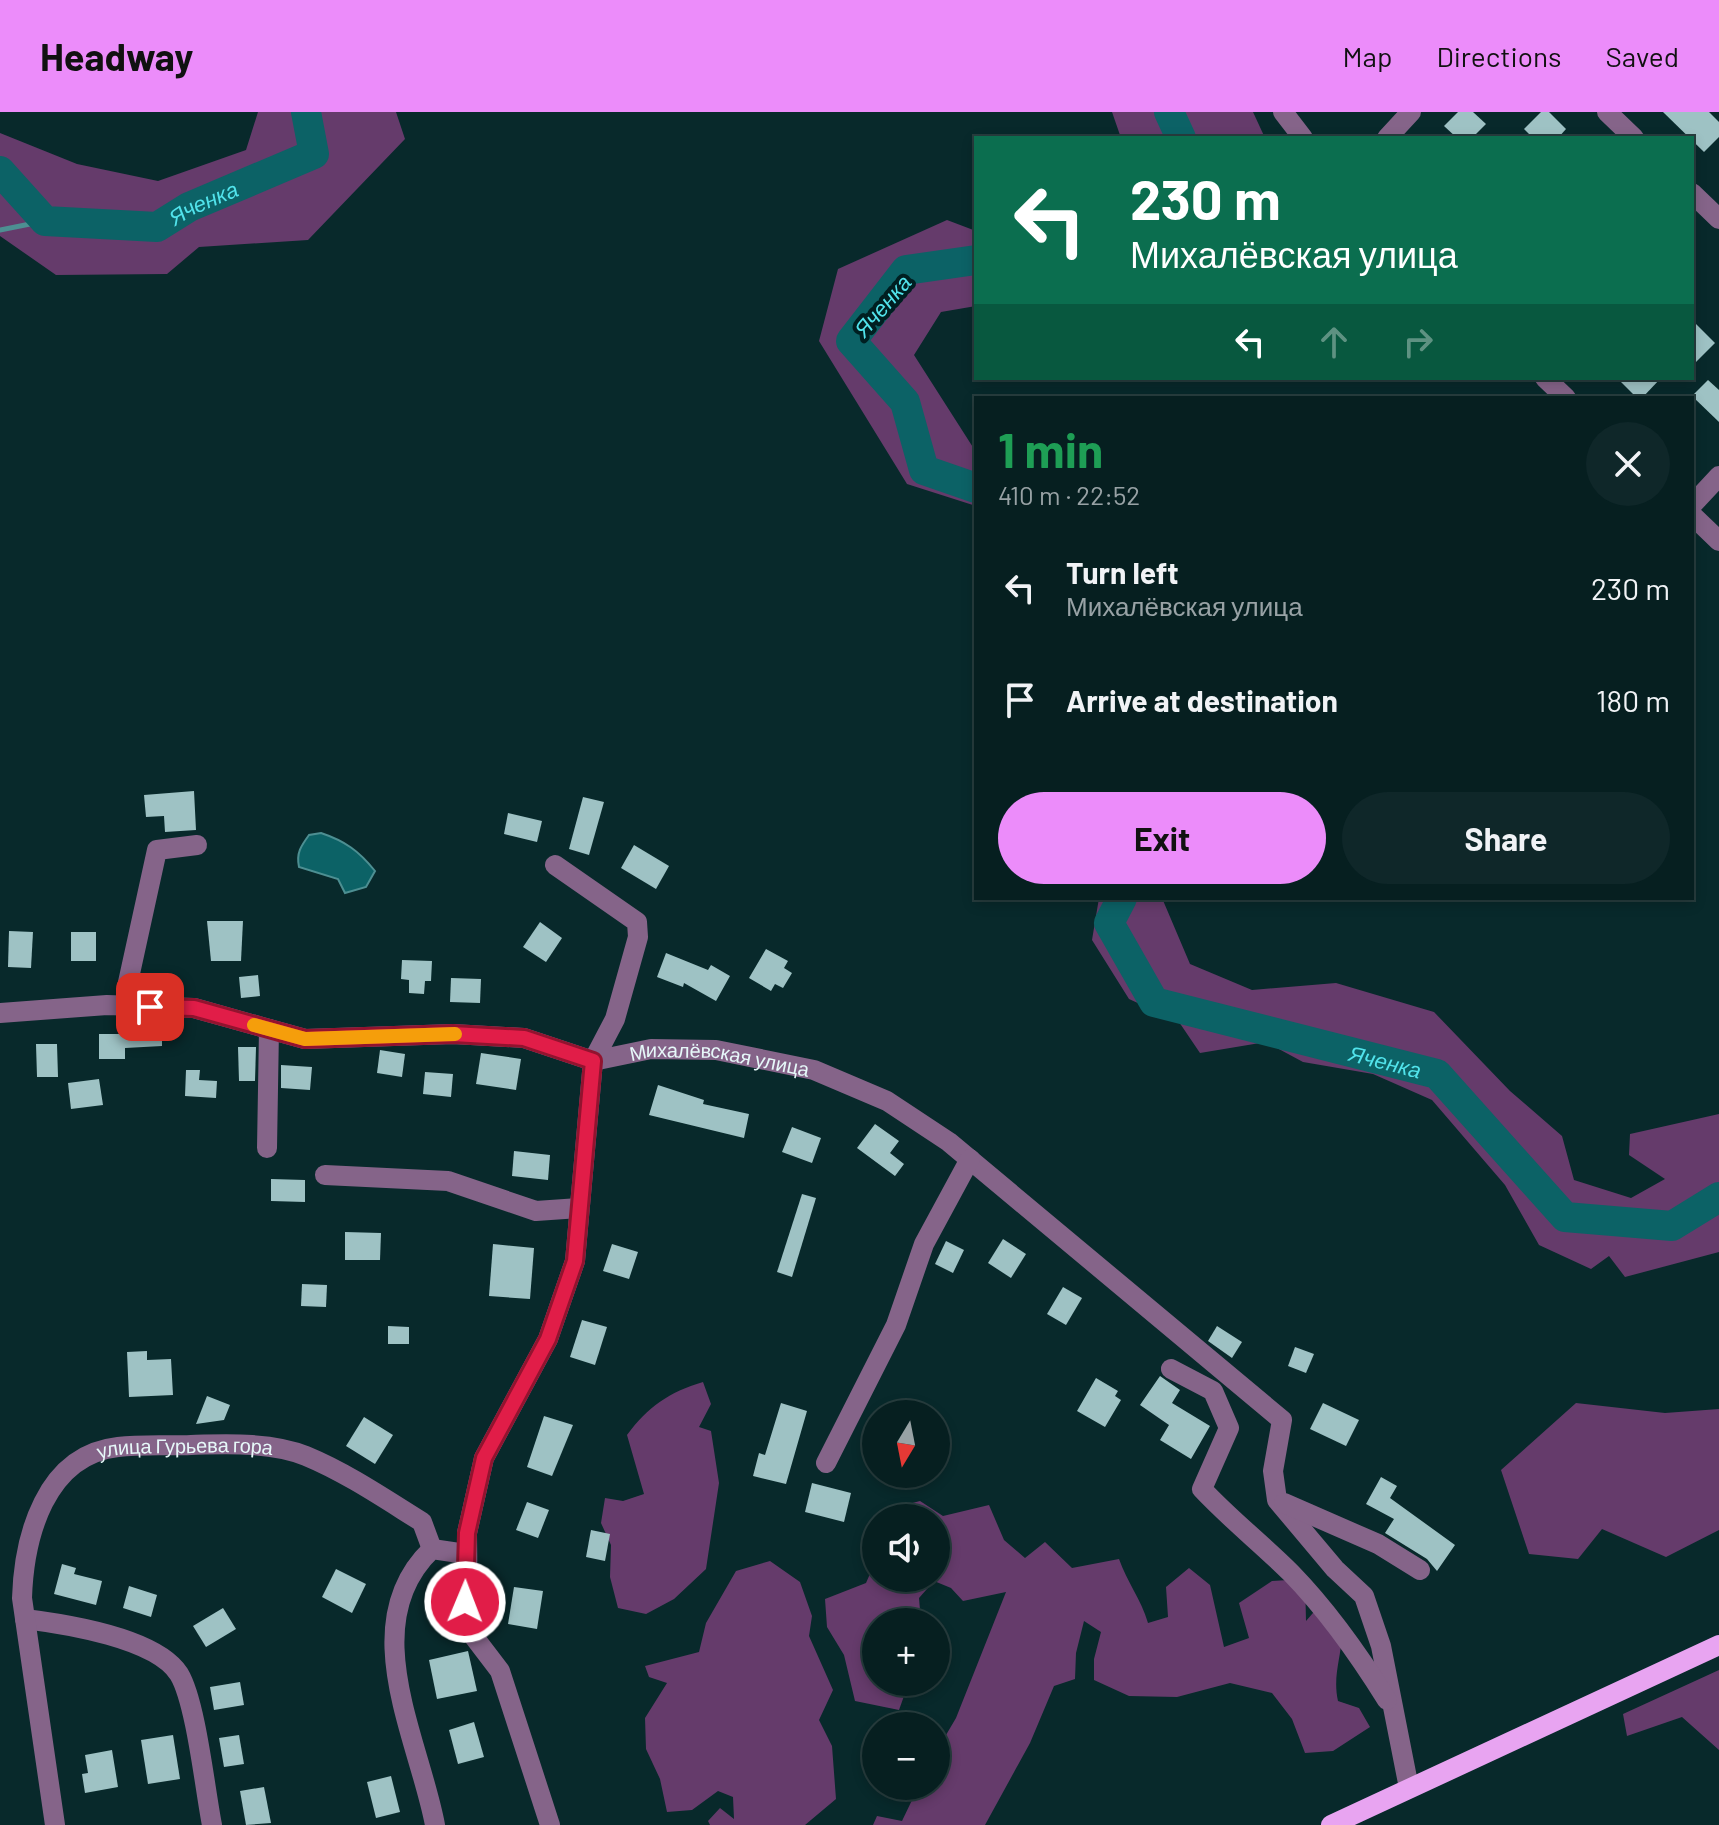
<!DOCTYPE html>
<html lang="en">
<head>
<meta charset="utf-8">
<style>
  body { margin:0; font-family:Barlow,sans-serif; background:#0f2729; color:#f1f3f6; height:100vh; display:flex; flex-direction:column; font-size:30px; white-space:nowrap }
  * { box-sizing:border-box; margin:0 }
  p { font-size:26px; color:#98a2a5 }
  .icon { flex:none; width:44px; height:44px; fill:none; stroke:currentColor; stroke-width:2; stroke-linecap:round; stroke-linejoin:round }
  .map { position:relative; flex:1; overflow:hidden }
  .drawer { position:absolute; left:974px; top:284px; width:720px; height:504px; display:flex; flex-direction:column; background:#061f20; border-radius:0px; box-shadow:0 4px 12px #0003,0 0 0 2px #273d3e }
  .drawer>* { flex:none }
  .banner { position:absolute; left:974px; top:24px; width:720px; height:244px; border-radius:0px; box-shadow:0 4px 12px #0003,0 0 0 2px #273d3e; background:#0b6e4f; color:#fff; overflow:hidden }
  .needle { width:52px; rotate:190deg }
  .fabs { position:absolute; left:862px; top:1288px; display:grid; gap:16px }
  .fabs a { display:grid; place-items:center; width:88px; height:88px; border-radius:50%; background:#061f20; box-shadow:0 4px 12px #0003,0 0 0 2px #273d3e; font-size:40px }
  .pin { position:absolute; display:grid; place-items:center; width:68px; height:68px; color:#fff; margin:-34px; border-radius:16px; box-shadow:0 4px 12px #0006 }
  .me { position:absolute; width:88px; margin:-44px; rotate:1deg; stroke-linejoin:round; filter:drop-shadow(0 0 6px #0008) }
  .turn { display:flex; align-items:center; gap:28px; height:168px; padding:0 24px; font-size:36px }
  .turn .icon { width:104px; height:104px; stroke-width:2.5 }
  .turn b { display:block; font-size:56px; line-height:68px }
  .lanes { display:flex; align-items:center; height:76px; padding:0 24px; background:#0003; justify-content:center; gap:40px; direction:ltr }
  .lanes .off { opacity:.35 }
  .round { display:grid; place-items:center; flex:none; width:84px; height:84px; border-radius:42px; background:#0f2729 }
  .headline { display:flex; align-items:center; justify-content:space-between; height:136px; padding:0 24px }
  h1 { font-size:48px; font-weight:700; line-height:60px; color:#1e9e55 }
  .button { display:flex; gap:16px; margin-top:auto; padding:16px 24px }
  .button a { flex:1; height:92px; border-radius:48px; background:#ec8cfa; color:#111; font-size:32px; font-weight:700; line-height:92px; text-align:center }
  .button a+a { background:#0f2729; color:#f1f3f6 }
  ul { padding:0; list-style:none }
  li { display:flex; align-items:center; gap:24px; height:112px; padding:0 24px }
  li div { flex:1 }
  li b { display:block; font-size:30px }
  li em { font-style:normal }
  header { display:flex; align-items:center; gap:48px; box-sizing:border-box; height:112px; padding:0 40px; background:#ec8cfa; color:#111 }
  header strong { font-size:38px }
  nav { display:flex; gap:44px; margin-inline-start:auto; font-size:28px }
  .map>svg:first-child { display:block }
  .forest { fill:#653b6b }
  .water { fill:#0c6266; stroke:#4d8f92; stroke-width:2 }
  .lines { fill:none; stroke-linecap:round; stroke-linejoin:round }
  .stream { stroke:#4d8f92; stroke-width:5 }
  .river { stroke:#0c6266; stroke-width:30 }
  .building { fill:#9ec2c4 }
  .minor { stroke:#856489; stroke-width:20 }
  .major { stroke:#e8a4f1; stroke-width:20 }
  .route-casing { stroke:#92132f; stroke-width:20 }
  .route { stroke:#e11d48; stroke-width:14 }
  .slow { stroke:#f59e0b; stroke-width:14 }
  .labels { text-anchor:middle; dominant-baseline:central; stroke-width:8; stroke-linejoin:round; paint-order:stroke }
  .street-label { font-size:20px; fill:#e6f8f9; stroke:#001f21 }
  .water-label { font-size:22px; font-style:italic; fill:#51e3eb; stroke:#001f21 }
</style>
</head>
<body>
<header>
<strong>Headway</strong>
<nav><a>Map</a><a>Directions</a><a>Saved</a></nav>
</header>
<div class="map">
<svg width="1719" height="1713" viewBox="0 0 1719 1713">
  <rect width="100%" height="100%" fill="#08292b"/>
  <!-- forest -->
  <g class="forest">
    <polygon points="258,0 396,0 405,27 308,128 199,135 167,162 56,163 0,124 0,21 77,52 158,69 246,38"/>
    <polygon points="1112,0 1253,0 1265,26 1121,26"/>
    <polygon points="947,108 976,119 976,194 941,200 914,243 976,340 976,394 907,372 819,229 838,157"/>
    <polygon points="1099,786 1162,786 1190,852 1252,878 1336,871 1434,900 1510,979 1562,1024 1574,1068 1631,1086 1665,1067 1629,1043 1630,1022 1719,1002 1719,1140 1625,1165 1609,1144 1591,1157 1539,1133 1505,1073 1432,988 1373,962 1303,950 1266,930 1200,941 1179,910 1129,887 1092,828"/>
    <path d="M703 1270 711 1292 699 1315 711 1319 719 1371 706 1457 674 1487 646 1502 618 1496 610 1465 611 1433 601 1411 605 1386 623 1389 644 1382 627 1323C648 1295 669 1280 703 1270Z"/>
    <polygon points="1576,1291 1665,1301 1719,1297 1719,1418 1666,1445 1602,1417 1578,1447 1529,1442 1501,1358"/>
    <path d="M920 1389 943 1404 989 1393 1004 1428 1025 1446 1045 1430 1072 1456 1119 1447C1127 1470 1141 1487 1148 1511L1168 1505 1166 1475 1189 1456 1210 1473 1224 1535 1249 1526 1239 1491 1272 1469 1305 1467 1306 1509 1326 1486C1358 1523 1329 1549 1338 1589L1359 1596 1370 1615 1333 1639 1305 1641 1292 1607 1272 1581 1230 1571 1177 1585 1129 1584 1094 1568V1547L1101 1520 1084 1509 1076 1541 1075 1567 1054 1574 1030 1631 985 1713H873L877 1704 902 1709 913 1686 907 1674H936V1640L956 1606 1006 1480 963 1489 951 1476 934 1469 919 1486 921 1510H876V1570H909L899 1598 855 1589 844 1543 827 1515 825 1487 866 1471 876 1448V1466H936V1406H893L897 1395Z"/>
    <polygon points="770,1449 800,1470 812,1504 809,1524 833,1578 819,1608 832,1634 836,1687 805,1713 710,1713 708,1709 720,1696 734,1707 733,1685 718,1679 692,1698 667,1700 660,1667 646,1637 645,1606 667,1571 649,1565 645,1554 699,1540 706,1511 736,1459"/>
    <polygon points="1719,1558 1719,1638 1682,1605 1627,1624 1623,1602"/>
  </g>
  <!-- water -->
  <path class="water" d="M321 721C345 729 359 739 375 759L366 775 345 781 338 767 299 755C296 741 301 734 309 723Z"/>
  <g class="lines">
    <!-- stream -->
    <polyline class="stream" points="0,118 45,109"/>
    <!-- river -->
    <g class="river">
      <polyline points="1169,0 1181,26"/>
      <path id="s1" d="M0 59 45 109 157 115 189 95 314 42 306 0"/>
      <polyline points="976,148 906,158 851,229 905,290 924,358 976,376"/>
      <path id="s2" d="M1122 786 1109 811 1154 890 1437 962 1565 1105 1672 1114 1719 1085"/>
    </g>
  </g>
  <!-- building -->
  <g class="building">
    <polygon points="1458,0 1473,0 1486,12 1472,26 1457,26 1444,14"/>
    <polygon points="1541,0 1549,0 1566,17 1558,26 1533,26 1524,17"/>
    <polygon points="1663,0 1709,0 1719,10 1719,25 1704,40"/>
    <polygon points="1692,208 1715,231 1692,254"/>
    <polygon points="1617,266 1661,266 1642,286 1637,286"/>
    <polygon points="1708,268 1719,278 1719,310 1692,284"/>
    <polygon points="194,679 196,718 165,720 164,704 146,705 144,683"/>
    <polygon points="583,685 604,690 589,743 569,737"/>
    <polygon points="508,701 542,709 537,730 504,722"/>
    <polygon points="634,733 669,754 656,777 621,756"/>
    <polygon points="207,809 243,809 241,849 211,849"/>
    <polygon points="540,810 562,826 546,850 523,835"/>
    <polygon points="9,819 33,820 31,856 8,855"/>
    <rect x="71" y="820" width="25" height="29"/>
    <polygon points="766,837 788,849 784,856 792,861 783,876 775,872 771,879 749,866"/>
    <polygon points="666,841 708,858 711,853 730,864 716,889 684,871 683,875 657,865"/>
    <polygon points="402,848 432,849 431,869 425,869 424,882 409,881 409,868 401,867"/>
    <polygon points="258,863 260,884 241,886 239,865"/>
    <polygon points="451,866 481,867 480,891 450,890"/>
    <polygon points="162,908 162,934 125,936 125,947 99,947 99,922 144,922 144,909"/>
    <polygon points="36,932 57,932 58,965 37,965"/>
    <polygon points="238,935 256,935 255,969 239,969"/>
    <polygon points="380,938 405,942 402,965 377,961"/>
    <polygon points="481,941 521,947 516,978 476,972"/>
    <polygon points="281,953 312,955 310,978 281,976"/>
    <polygon points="186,958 200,958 199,968 217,969 216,986 185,984"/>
    <polygon points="425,960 453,962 451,985 423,982"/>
    <polygon points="99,967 103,993 71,997 68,971"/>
    <polygon points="658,973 704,988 703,992 749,1002 744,1026 649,1003"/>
    <polygon points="875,1012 899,1029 890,1041 904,1052 895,1064 857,1036"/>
    <polygon points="792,1015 821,1026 812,1051 782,1040"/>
    <polygon points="514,1039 550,1043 548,1068 512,1064"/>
    <polygon points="271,1067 305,1068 305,1090 271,1089"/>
    <polygon points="802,1082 816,1086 792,1165 777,1160"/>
    <polygon points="345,1120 381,1121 380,1148 345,1148"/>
    <polygon points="1003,1127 1026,1142 1011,1166 988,1151"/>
    <polygon points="946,1129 964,1138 953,1161 935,1152"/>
    <polygon points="493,1132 534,1136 530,1187 489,1184"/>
    <polygon points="612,1132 638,1140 629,1167 603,1159"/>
    <polygon points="302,1172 327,1173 326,1195 301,1194"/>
    <polygon points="1063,1175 1082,1186 1066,1213 1047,1202"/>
    <polygon points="582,1208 607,1215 595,1253 570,1245"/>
    <polygon points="388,1214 409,1215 409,1232 388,1232"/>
    <polygon points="1217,1214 1242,1230 1232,1246 1208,1229"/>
    <polygon points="1295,1235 1314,1242 1306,1261 1288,1254"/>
    <polygon points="147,1239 147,1248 171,1247 173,1283 129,1285 127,1240"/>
    <polygon points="1160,1264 1180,1278 1172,1291 1210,1314 1191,1347 1160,1328 1169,1313 1140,1293"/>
    <polygon points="1096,1266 1118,1279 1115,1284 1121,1288 1105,1315 1077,1299"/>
    <polygon points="207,1284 230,1293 224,1308 196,1312"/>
    <polygon points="781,1291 807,1299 786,1372 753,1364 759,1341 765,1343"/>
    <polygon points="1323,1291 1359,1308 1346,1334 1310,1317"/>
    <polygon points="544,1304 573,1313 552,1364 527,1355"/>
    <polygon points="364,1305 393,1323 375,1352 346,1334"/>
    <polygon points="1381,1365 1397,1374 1390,1386 1455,1433 1437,1459 1427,1447 1385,1421 1394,1407 1366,1392"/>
    <polygon points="812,1371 851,1381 844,1410 805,1400"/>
    <polygon points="527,1390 549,1398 538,1426 516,1418"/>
    <polygon points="591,1418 610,1422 605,1449 586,1445"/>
    <polygon points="62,1452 76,1456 74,1462 102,1469 96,1493 54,1482"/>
    <polygon points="336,1457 366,1472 352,1501 322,1485"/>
    <polygon points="129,1474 157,1483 151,1505 123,1496"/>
    <polygon points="514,1475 543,1479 537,1517 508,1512"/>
    <polygon points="223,1496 236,1517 206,1535 193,1514"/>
    <polygon points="468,1539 477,1579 437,1587 429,1548"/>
    <polygon points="240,1570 244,1593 214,1598 210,1575"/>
    <polygon points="474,1610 484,1645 458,1652 449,1618"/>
    <polygon points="173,1623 180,1667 148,1672 141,1628"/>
    <polygon points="239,1623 244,1652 224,1655 219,1626"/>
    <polygon points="112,1638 118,1675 85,1681 82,1662 88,1661 85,1643"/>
    <polygon points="391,1664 400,1700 376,1706 367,1670"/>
    <polygon points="264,1675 271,1711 246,1713 240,1679"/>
  </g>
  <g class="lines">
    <!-- minor -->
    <g class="minor">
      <polyline points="1283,0 1303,26"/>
      <polyline points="1607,0 1634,26"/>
      <polyline points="1387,26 1411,0"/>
      <polyline points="1692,81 1719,107"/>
      <polyline points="1545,266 1566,286"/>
      <polyline points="1692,393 1719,364"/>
      <polyline points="1692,403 1719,429"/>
      <polyline points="128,894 127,875 157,738 197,733"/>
      <path id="s3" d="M0 901 107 893 194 896 305 927 453 922 524 926 593 949 651 937 716 938 814 958 887 989 949 1030 1282 1308 1273 1359 1277 1388 1335 1457 1364 1484 1381 1534 1409 1676"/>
      <polyline points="267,1036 269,917"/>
      <polyline points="325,1063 448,1069 536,1099 579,1096"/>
      <path d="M1171 1257 1213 1279 1229 1316 1202 1377C1230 1407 1262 1432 1291 1461 1328 1499 1359 1543 1387 1588"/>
      <polyline points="826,1351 896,1213 924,1132 970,1047"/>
      <polyline points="1284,1391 1378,1432 1420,1458"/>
      <path d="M25 1507C65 1512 156 1526 179 1562 196 1590 205 1678 212 1713"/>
      <path id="s4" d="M55 1713 22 1486C24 1425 45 1343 118 1335 142 1332 167 1334 191 1333 227 1332 272 1330 306 1344 347 1361 385 1387 422 1410L432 1437"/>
      <path d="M435 1713C419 1627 354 1511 432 1437L466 1442"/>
      <polyline points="550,1713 500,1559 468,1517 467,1421 484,1346 548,1227 575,1149 593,949 615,907 638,825 637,810 555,753"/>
    </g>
    <!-- major -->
    <polyline class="major" points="1331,1713 1719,1533"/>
  </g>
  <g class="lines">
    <!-- route casing -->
    <g class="route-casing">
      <polyline id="route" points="150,895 194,896 305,927 453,922 524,926 593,949 575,1149 548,1227 484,1346 467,1421 465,1490"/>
    </g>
    <!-- route -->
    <use href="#route" class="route"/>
    <!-- slow -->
    <polyline class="slow" points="254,913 305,927 455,922"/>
  </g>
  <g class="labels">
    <!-- street labels -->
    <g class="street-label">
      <text stroke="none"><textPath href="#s3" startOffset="730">Михалёвская улица</textPath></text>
      <text stroke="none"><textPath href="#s4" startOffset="492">улица Гурьева гора</textPath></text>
    </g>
    <!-- water labels -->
    <g class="water-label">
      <text stroke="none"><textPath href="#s1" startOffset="232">Яченка</textPath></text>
      <text transform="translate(882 193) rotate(-49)">Яченка</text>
      <text stroke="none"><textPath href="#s2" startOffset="358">Яченка</textPath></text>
    </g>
  </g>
</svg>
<div class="fabs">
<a><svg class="needle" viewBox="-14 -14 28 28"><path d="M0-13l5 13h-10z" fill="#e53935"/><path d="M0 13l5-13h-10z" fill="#98a2a5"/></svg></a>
<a><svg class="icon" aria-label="sound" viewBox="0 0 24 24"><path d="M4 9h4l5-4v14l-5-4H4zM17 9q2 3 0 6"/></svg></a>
<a>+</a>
<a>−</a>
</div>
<div class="pin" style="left:150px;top:895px;background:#d93025"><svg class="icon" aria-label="arrive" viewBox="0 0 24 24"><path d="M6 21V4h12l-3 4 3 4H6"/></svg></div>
<svg class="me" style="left:465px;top:1490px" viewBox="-20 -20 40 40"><circle r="17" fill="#e11d48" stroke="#fff" stroke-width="3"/><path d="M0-11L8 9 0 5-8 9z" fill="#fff"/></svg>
<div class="banner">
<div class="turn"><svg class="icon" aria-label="left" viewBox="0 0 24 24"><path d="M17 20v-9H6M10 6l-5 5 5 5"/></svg><div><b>230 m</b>Михалёвская улица</div></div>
<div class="lanes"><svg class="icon" aria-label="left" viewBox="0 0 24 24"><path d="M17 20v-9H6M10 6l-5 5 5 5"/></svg><svg class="icon off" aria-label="ahead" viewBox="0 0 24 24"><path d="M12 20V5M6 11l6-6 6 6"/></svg><svg class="icon off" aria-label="right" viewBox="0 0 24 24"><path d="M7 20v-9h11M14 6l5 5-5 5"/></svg></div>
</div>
<section class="drawer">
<div class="headline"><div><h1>1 min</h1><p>410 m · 22:52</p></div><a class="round"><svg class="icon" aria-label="close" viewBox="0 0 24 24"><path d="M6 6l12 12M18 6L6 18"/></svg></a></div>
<ul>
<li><svg class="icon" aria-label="left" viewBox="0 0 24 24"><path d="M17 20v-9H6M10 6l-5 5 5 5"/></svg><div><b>Turn left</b><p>Михалёвская улица</p></div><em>230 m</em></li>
<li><svg class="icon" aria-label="arrive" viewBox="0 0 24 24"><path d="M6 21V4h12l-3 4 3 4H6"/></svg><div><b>Arrive at destination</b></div><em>180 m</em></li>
</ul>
<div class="button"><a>Exit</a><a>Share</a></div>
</section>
</div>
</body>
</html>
